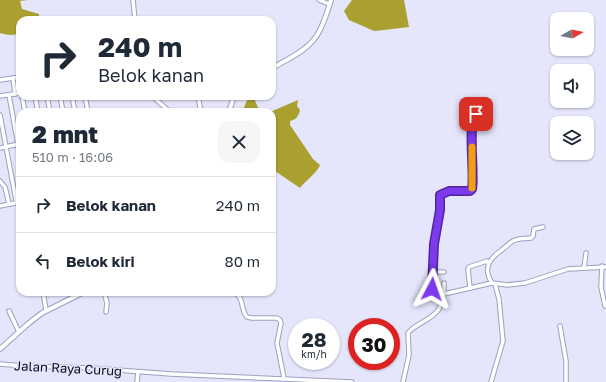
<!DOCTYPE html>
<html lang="id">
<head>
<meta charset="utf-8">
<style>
  body { margin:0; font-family:"Golos Text",sans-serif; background:#f6f6f7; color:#1f2937; height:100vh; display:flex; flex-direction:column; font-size:15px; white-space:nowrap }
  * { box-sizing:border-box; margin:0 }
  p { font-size:13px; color:#747a83 }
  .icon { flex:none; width:22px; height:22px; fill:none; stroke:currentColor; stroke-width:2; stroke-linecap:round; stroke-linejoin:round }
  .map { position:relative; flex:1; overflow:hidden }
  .drawer { position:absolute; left:16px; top:108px; width:260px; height:188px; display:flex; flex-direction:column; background:#fff; border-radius:12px; box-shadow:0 1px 3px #0004 }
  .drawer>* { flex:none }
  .hud { position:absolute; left:16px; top:16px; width:260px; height:84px; border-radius:12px; box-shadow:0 1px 3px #0004; background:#fff; color:#1f2937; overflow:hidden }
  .needle { width:26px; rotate:81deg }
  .buttons { position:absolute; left:550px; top:12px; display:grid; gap:8px }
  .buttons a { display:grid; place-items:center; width:44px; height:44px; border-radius:8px; background:#fff; box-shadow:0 1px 3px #0004; font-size:20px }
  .speed { position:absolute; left:288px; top:318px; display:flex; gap:8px; font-size:20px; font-weight:700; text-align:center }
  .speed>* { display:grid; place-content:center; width:52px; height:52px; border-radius:50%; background:#fff; box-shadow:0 1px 3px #0004; line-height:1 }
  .speed small { font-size:10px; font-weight:400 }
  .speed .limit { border:6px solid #d22; background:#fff; color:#111 }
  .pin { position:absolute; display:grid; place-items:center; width:34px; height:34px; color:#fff; margin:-17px; border-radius:8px; box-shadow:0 2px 6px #0006 }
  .me { position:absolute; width:44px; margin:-22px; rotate:4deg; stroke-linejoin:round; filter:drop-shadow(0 0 3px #0008) }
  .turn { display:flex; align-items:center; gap:14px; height:84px; padding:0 16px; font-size:18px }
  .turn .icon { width:52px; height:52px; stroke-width:2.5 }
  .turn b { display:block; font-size:28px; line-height:34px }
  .round { display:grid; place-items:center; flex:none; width:42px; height:42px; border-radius:12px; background:#f6f6f7 }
  .summary { display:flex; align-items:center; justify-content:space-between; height:68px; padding:0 16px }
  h1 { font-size:24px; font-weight:800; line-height:30px }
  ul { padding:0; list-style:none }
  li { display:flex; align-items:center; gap:12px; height:56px; padding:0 16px; border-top:1px solid #e0e1e3 }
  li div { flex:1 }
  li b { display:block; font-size:15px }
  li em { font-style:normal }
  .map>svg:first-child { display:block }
  .water { fill:#a9a02f }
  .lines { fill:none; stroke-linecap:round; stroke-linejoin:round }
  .minor-casing { stroke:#9e9fc1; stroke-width:5.5 }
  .major-casing { stroke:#9e9fc1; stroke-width:6 }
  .minor { stroke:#fff; stroke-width:3.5 }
  .major { stroke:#fff; stroke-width:4 }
  .route-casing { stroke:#51269a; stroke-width:10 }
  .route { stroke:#7c3aed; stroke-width:7 }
  .slow { stroke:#f59e0b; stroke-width:7 }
  .labels { text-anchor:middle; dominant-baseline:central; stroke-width:3; stroke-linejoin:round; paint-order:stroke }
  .street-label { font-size:13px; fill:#0b0b16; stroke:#e5e6fc }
</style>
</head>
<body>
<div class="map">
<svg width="606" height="382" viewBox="0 0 606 382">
  <rect width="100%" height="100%" fill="#e5e6fc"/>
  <!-- water -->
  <g class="water">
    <path d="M0 0H28L20 1 22 9 39 14V20H20V33C13 36 7 35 0 33Z"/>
    <polygon points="352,0 404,0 409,27 384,30 374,31 349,20 344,11"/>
    <polygon points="253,96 260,112 242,112 248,98"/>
    <path d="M298 100 297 106 300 110C298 117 297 119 290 121V125L313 159 320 165C318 172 305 181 300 188L272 169V112H270Z"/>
  </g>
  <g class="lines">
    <!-- minor casing -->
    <g class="minor-casing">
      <g id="minor">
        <polyline points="133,0 135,20"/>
        <polyline points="319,0 329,4"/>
        <polyline points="13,78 15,94"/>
        <polyline points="0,80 20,77"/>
        <polyline points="9,95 20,156"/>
        <polyline points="0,96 20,93"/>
        <polyline points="22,96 25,112"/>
        <polyline points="35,96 38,112"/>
        <polyline points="47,96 50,112"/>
        <polyline points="60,96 63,112"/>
        <polyline points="72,96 75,112"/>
        <polyline points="85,96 88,112"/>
        <polyline points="152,96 170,112"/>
        <polyline points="166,96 167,96"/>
        <polyline points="198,96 201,112"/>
        <polyline points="0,115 16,200"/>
        <polyline points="0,148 19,144"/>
        <polyline points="0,181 5,187 9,204"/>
        <polyline points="0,206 20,202"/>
        <polyline points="602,266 601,287 605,306"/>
        <polyline points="584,268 586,253"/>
        <polyline points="433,272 444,272"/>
        <polyline points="444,283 444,294 432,290 435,244 440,210 440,195 449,191 470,191 472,189 473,184 472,136 473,116 476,114 485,115 488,109"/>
        <path d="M492 283C482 267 490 258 503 249 506 247 509 243 513 241 518 238 526 239 531 238L533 236 534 229 543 227"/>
        <polyline points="470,288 468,269 469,267 487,261 488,263"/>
        <polyline points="43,292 46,310"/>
        <polyline points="104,292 107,303 106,312"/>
        <path d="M232 292C245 295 240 310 247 317L252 318H277L280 320 281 323 277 343 284 378"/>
        <polyline points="9,311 19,332"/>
        <polyline points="560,326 566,361 566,382"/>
        <polyline points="0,364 23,366 90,368 171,374 352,382"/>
        <polyline points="137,382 138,372"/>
        <path d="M403 382 409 355 408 333C416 323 432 320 439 309 441 304 442 299 444 294L492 283 507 285 525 283 568 269 606 267"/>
        <polyline points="491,382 503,341 499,299 495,284"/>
      </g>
    </g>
    <!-- major casing -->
    <g class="major-casing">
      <g id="major">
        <path d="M272 68C290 58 311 49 320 30 325 20 328 10 331 0"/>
        <polyline points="229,112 234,96"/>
        <polyline points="0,349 29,323 42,313 84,292"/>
      </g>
    </g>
    <!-- minor -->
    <use href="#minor" class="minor"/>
    <!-- major -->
    <use href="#major" class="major"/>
  </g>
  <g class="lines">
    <!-- route casing -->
    <g class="route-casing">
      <path id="route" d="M432 289 434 244 440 210V195L449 191H470L472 189C475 174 467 123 476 114"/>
    </g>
    <!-- route -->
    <use href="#route" class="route"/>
    <!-- slow -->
    <polyline class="slow" points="472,188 472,147"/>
  </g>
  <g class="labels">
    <!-- street labels -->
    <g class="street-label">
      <text transform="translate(68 368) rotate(3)">Jalan Raya Curug</text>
    </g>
  </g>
</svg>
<div class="buttons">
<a><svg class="needle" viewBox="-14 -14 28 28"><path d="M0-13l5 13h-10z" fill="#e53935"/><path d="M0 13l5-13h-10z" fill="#747a83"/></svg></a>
<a><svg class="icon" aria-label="sound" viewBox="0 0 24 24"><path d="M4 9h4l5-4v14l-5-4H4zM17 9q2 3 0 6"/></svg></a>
<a><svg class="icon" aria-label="layers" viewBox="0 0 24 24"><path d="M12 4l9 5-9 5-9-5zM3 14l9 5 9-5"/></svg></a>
</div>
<div class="speed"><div>28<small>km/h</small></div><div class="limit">30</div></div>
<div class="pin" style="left:476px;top:114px;background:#d93025"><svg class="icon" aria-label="arrive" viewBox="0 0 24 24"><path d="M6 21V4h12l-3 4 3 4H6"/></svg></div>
<svg class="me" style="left:432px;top:289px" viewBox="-20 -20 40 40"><path d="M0-17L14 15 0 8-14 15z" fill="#7c3aed" stroke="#fff" stroke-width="4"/></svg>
<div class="hud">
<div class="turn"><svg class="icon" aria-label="right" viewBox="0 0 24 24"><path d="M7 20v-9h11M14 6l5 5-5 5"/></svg><div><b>240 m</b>Belok kanan</div></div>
</div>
<section class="drawer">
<div class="summary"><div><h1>2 mnt</h1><p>510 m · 16:06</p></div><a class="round"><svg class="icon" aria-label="close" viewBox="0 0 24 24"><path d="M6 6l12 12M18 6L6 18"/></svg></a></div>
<ul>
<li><svg class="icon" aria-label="right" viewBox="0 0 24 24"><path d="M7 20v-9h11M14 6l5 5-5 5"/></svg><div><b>Belok kanan</b></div><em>240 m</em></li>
<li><svg class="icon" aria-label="left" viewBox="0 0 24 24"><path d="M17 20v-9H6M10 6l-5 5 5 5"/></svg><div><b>Belok kiri</b></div><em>80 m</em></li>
</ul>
</section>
</div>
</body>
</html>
